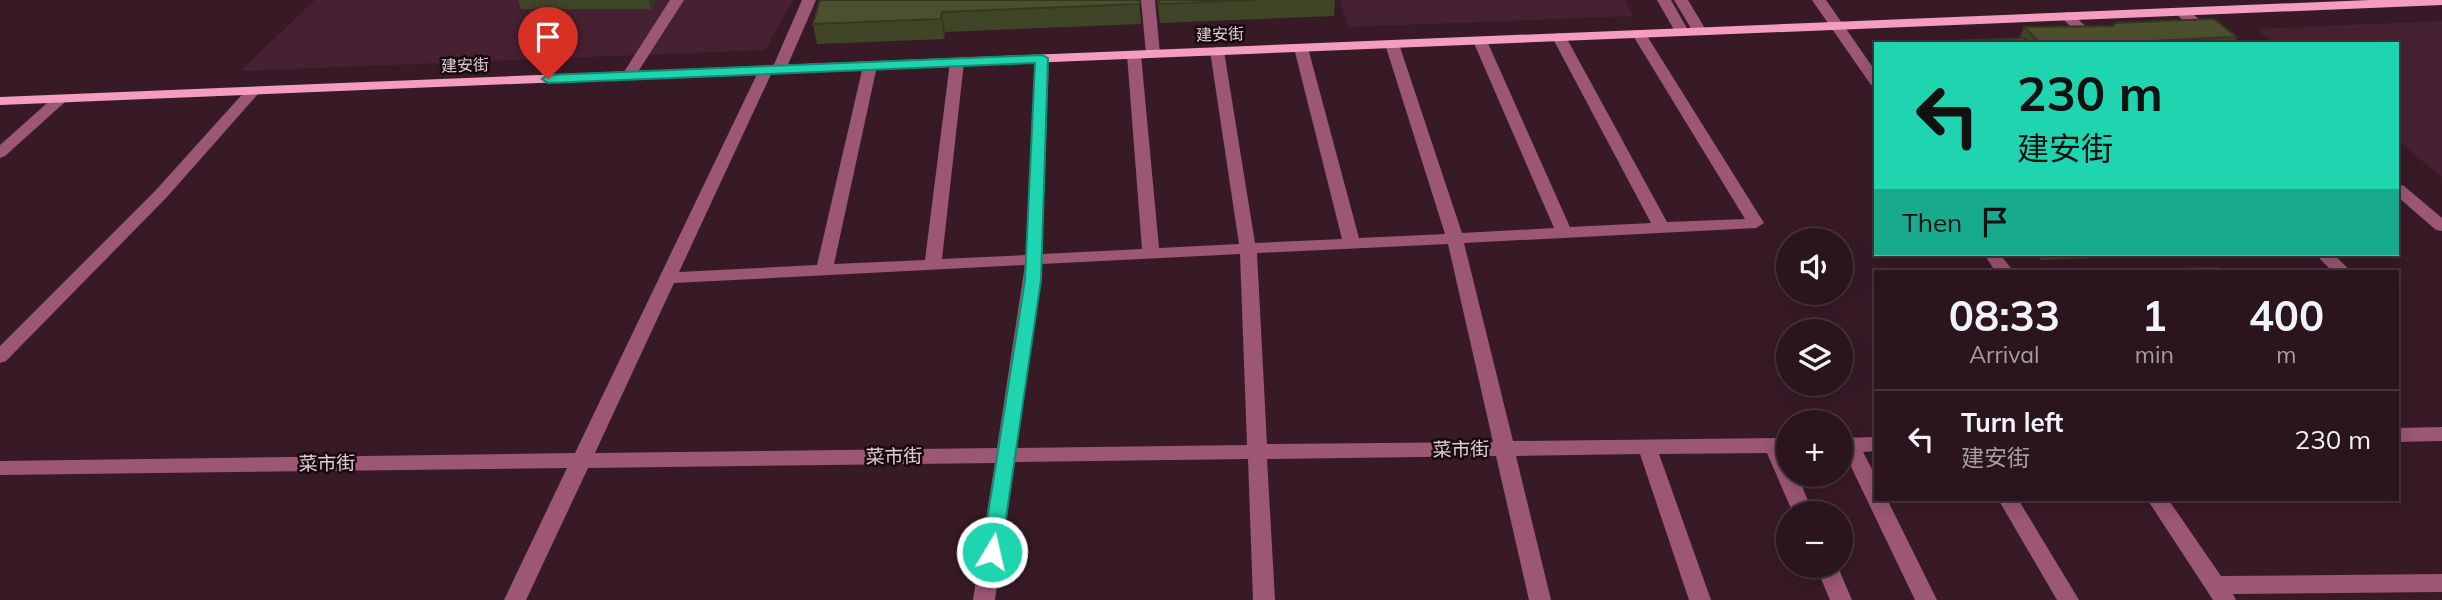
<!DOCTYPE html>
<html lang="en">
<head>
<meta charset="utf-8">
<style>
  body { margin:0; font-family:Mulish,"Noto Sans SC",sans-serif; background:#36212a; color:#f1f3f6; height:100vh; display:flex; flex-direction:column; font-size:26px; white-space:nowrap }
  * { box-sizing:border-box; margin:0 }
  p { font-size:23px; color:#a59ea4 }
  .icon { flex:none; width:38px; height:38px; fill:none; stroke:currentColor; stroke-width:2; stroke-linecap:round; stroke-linejoin:round }
  .map { position:relative; flex:1; overflow:hidden }
  .side { position:absolute; left:1874px; top:270px; width:525px; height:231px; display:flex; flex-direction:column; background:#2a141d; border-radius:0px; box-shadow:0 4px 18px #0003,0 0 0 2px #46333b }
  .side>* { flex:none }
  .banner { position:absolute; left:1874px; top:42px; width:525px; height:214px; border-radius:0px; box-shadow:0 4px 18px #0003,0 0 0 2px #46333b; background:#1fd5b0; color:#111; overflow:hidden }
  .fabs { position:absolute; left:1776px; top:228px; display:grid; gap:14px }
  .fabs a { display:grid; place-items:center; width:77px; height:77px; border-radius:50%; background:#2a141d; box-shadow:0 4px 18px #0003,0 0 0 2px #46333b; font-size:35px }
  .pin { position:absolute; display:grid; place-items:center; width:60px; height:60px; color:#fff; margin:-72px -30px; border-radius:50% 50% 50% 0; rotate:-45deg; box-shadow:0 0 7px #0007 }
  .pin .icon { rotate:45deg }
  .me { position:absolute; width:77px; margin:-38px; rotate:9deg; stroke-linejoin:round; filter:drop-shadow(0 0 5px #0008) }
  .turn { display:flex; align-items:center; gap:24px; height:147px; padding:0 28px; font-size:32px }
  .turn .icon { width:91px; height:91px; stroke-width:2.5 }
  .turn b { display:block; font-size:49px; line-height:60px }
  .then { display:flex; align-items:center; height:66px; padding:0 28px; background:#0003; gap:14px; font-size:26px }
  .eta { display:flex; justify-content:space-evenly; align-items:center; height:119px; text-align:center }
  .eta b { font-size:42px; font-weight:700; line-height:49px }
  ul { padding:0; list-style:none }
  li { display:flex; align-items:center; gap:21px; height:98px; padding:0 28px; border-top:2px solid #46333b }
  li div { flex:1 }
  li b { display:block; font-size:26px }
  li em { font-style:normal }
  .map>svg:first-child { display:block }
  .built { fill:#462131 }
  .lines { fill:none; stroke-linecap:round; stroke-linejoin:round }
  .minor { fill:#9c5774; fill-rule:evenodd }
  .major { fill:#f49dc0; fill-rule:evenodd }
  .wall { fill:#414528 }
  .shaded-wall { fill:#353821 }
  .building { fill:#4c502f; stroke:#353821; stroke-width:2 }
  .route { fill:#1fd5b0; stroke:#148a72; stroke-width:2 }
  .labels { text-anchor:middle; dominant-baseline:central; stroke-width:5; stroke-linejoin:round; paint-order:stroke }
  .far-street-label { font-size:16px; fill:#e1ccd4; stroke:#170a0f }
  .street-label { font-size:19px; fill:#e1ccd4; stroke:#170a0f }
</style>
</head>
<body>
<div class="map">
<svg width="2442" height="600" viewBox="0 0 2442 600">
  <rect width="100%" height="100%" fill="#381a27"/>
  <!-- built -->
  <g class="built">
    <polygon points="315,0 793,0 765,50 240,71"/>
    <polygon points="1340,0 1625,0 1633,16 1348,27"/>
    <polygon points="2442,21 2442,177 2398,141 2398,44 2275,44 2256,29"/>
  </g>
  <g class="lines">
    <!-- minor -->
    <g class="minor">
      <polygon points="670,0 684,0 634,78 624,78 622,75"/>
      <path d="M802 0H816L786 69 779 73 773 70 679 272 817 265 863 66 870 62 877 66 834 264 925 260 950 62 957 58 964 62 942 259 1026 255 1035 58 1042 54 1049 58 1042 254 1142 249 1127 55 1134 51 1141 55 1159 248 1239 244 1210 51 1217 47 1224 51 1255 243 1342 239 1294 48 1301 44 1308 48 1359 238 1445 234 1385 44 1392 40 1399 44 1462 233 1554 228 1473 41 1480 37 1487 41 1570 227 1651 223 1552 37 1559 33 1566 37 1667 222 1745 219 1632 34 1639 30 1644 31 1764 223 1756 228 1464 243 1513 441 1788 438V474H1797L1813 513H1793L1767 453 1659 454 1711 600H1689L1640 454 1516 456 1551 600H1529L1496 456 1267 459 1275 600H1253L1248 459 1015 462 995 600H973L995 463 588 468 526 600H504L567 468 0 475V461L575 453 759 70 766 66 772 69ZM1448 244 1493 442 1267 444 1257 253ZM1240 254 1247 445 1017 448 1042 264ZM1025 265 997 448 595 453 674 283Z"/>
      <polygon points="1141,0 1155,0 1160,54 1153,58 1146,54"/>
      <polygon points="1657,0 1671,0 1689,32 1687,35 1677,35"/>
      <polygon points="1674,0 1688,0 1707,32 1705,35 1695,35"/>
      <polygon points="1812,0 1826,0 1876,72 1876,86 1871,85"/>
      <polygon points="2182,8 2187,9 2228,44 2212,44 2177,15 2177,9"/>
      <polygon points="2067,12 2072,13 2103,44 2088,44 2060,16"/>
      <polygon points="253,87 260,91 258,94 167,197 6,361 0,363 0,346 155,191 248,88"/>
      <polygon points="60,95 65,96 67,99 65,102 5,156 0,158 0,145 55,96"/>
      <polygon points="2398,184 2404,186 2442,218 2442,231 2436,230 2398,197"/>
      <polygon points="1984,254 2000,254 2013,271 1995,271"/>
      <polygon points="2315,254 2333,254 2351,271 2332,271"/>
      <polygon points="2442,427 2442,441 2398,442 2398,428"/>
      <polygon points="1876,437 1876,451 1863,452 1876,477 1876,499 1887,499 1937,600 1915,600 1844,452 1841,452 1841,438"/>
      <polygon points="1998,499 2018,499 2079,600 2057,600"/>
      <polygon points="2147,499 2168,499 2221,576 2442,574 2442,592 2233,594 2236,600 2213,600"/>
      <polygon points="1815,565 1837,565 1852,600 1830,600"/>
    </g>
    <!-- major -->
    <polygon class="major" points="2370,0 2442,0 2442,5 0,105 0,97"/>
  </g>
  <!-- wall -->
  <g class="wall">
    <polygon points="518,0 657,0 651,9 521,9"/>
    <polygon points="820,0 1139,0 1141,24 945,32 944,39 817,44 813,24"/>
    <polygon points="1157,0 1335,0 1334,16 1160,23"/>
    <polygon points="2024,27 2237,37 2233,44 1894,44 2019,39"/>
    <polygon points="2036,254 2175,254 2174,255 2041,260"/>
  </g>
  <!-- shaded-wall -->
  <g class="shaded-wall">
    <polygon points="648,0 657,0 651,9"/>
    <polygon points="942,12 945,32 944,39 941,19"/>
  </g>
  <!-- building -->
  <g class="building">
    <polygon points="820,0 1139,0 1140,4 942,12 941,19 813,24"/>
    <polygon points="1159,0 1254,0 1159,4"/>
    <polygon points="2214,19 2237,37 2086,44 2041,44 2024,27 2113,26 2116,23"/>
    <polygon points="2024,38 2030,44 1894,43"/>
    <polygon points="2218,268 2221,271 2045,271"/>
  </g>
  <!-- route -->
  <polygon class="route" points="1042,55 1048,58 1041,280 1001,552 999,557 992,559 985,557 982,552 1025,280 1035,63 548,83 542,79 548,75"/>
  <g class="labels">
    <!-- far-street labels -->
    <g class="far-street-label">
      <text transform="translate(1220 34) rotate(-2)">建安街</text>
      <text transform="translate(465 65) rotate(-2)">建安街</text>
    </g>
    <!-- street labels -->
    <g class="street-label">
      <text transform="translate(1461 449) rotate(-1)">菜市街</text>
      <text transform="translate(894 456) rotate(-1)">菜市街</text>
      <text transform="translate(327 463) rotate(-1)">菜市街</text>
    </g>
  </g>
</svg>
<div class="fabs">
<a><svg class="icon" aria-label="sound" viewBox="0 0 24 24"><path d="M4 9h4l5-4v14l-5-4H4zM17 9q2 3 0 6"/></svg></a>
<a><svg class="icon" aria-label="layers" viewBox="0 0 24 24"><path d="M12 4l9 5-9 5-9-5zM3 14l9 5 9-5"/></svg></a>
<a>+</a>
<a>−</a>
</div>
<div class="pin" style="left:548px;top:79px;background:#d93025"><svg class="icon" aria-label="arrive" viewBox="0 0 24 24"><path d="M6 21V4h12l-3 4 3 4H6"/></svg></div>
<svg class="me" style="left:992px;top:552px" viewBox="-20 -20 40 40"><circle r="17" fill="#1fd5b0" stroke="#fff" stroke-width="3"/><path d="M0-11L8 9 0 5-8 9z" fill="#fff"/></svg>
<div class="banner">
<div class="turn"><svg class="icon" aria-label="left" viewBox="0 0 24 24"><path d="M17 20v-9H6M10 6l-5 5 5 5"/></svg><div><b>230 m</b>建安街</div></div>
<div class="then">Then<svg class="icon" aria-label="arrive" viewBox="0 0 24 24"><path d="M6 21V4h12l-3 4 3 4H6"/></svg></div>
</div>
<section class="side">
<div class="eta">
<div><b>08:33</b><p>Arrival</p></div>
<div><b>1</b><p>min</p></div>
<div><b>400</b><p>m</p></div>
</div>
<ul>
<li><svg class="icon" aria-label="left" viewBox="0 0 24 24"><path d="M17 20v-9H6M10 6l-5 5 5 5"/></svg><div><b>Turn left</b><p>建安街</p></div><em>230 m</em></li>
</ul>
</section>
</div>
</body>
</html>
